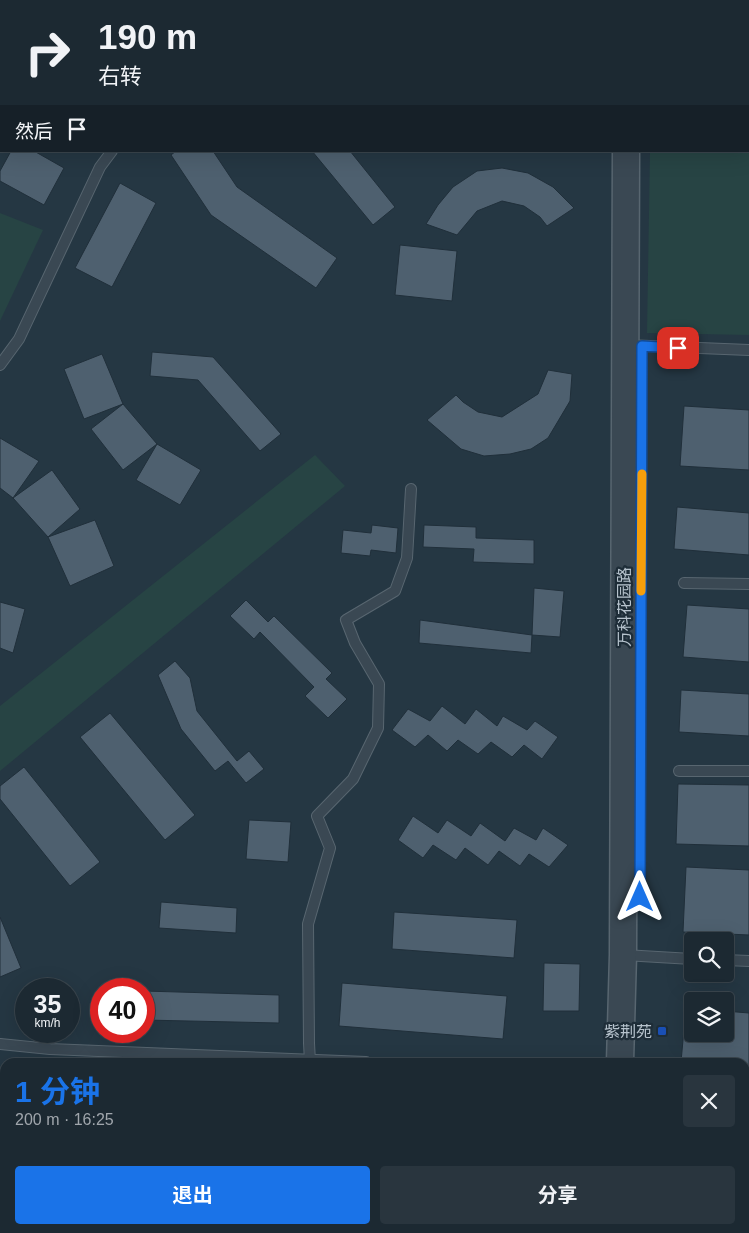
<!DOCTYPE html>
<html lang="zh">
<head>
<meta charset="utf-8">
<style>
  body { margin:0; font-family:Helvetica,"Noto Sans SC",sans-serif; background:#29353e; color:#f1f3f6; height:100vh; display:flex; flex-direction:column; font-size:19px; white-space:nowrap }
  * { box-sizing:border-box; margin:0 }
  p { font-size:16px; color:#a0a6ac }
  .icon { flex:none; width:28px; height:28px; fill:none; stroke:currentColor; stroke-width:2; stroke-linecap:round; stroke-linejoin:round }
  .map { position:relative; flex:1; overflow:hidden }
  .sheet { position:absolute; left:0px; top:1058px; width:750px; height:176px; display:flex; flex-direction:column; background:#1c2932; border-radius:15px 15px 0 0; box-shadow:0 5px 20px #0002,0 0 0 1px #3a454d }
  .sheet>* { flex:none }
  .top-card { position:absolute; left:0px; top:0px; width:750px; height:152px; box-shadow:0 5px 20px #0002,0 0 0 1px #3a454d; background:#1c2932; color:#f1f3f6; overflow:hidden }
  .buttons { position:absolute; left:684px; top:932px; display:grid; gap:10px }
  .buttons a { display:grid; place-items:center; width:50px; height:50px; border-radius:5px; background:#1c2932; box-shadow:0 5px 20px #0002,0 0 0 1px #3a454d; font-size:25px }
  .speed { position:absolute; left:15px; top:978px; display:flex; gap:10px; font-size:25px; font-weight:700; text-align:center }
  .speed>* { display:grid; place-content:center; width:65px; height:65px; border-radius:50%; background:#1c2932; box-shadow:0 5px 20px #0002,0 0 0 1px #3a454d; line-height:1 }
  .speed small { font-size:12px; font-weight:400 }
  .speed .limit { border:8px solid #d22; background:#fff; color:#111 }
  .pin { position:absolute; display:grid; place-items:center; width:42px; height:42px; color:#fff; margin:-21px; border-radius:10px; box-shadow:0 2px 8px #0006 }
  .me { position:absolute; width:55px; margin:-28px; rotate:0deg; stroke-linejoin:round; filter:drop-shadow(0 0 4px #0008) }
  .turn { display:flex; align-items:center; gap:18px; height:105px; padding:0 15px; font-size:22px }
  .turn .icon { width:65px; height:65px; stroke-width:2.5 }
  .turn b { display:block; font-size:35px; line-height:42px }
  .then { display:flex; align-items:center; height:48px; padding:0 15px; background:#0003; gap:10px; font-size:19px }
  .round { display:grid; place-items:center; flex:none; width:52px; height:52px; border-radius:5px; background:#29353e }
  .headline { display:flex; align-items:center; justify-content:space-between; height:85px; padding:0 15px }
  h1 { font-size:30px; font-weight:700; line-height:38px; color:#1a73e8 }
  .primary-button { display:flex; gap:10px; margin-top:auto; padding:10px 15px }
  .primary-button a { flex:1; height:58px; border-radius:5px; background:#1a73e8; color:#fff; font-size:20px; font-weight:700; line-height:58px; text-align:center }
  .primary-button a+a { background:#29353e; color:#f1f3f6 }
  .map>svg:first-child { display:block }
  .green { fill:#274444 }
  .building { fill:#4e606f; stroke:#202f3a }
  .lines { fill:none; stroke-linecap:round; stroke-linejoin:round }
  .service-casing { stroke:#586670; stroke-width:12 }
  .tertiary-casing { stroke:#586670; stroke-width:29 }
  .service { stroke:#3a4853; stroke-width:10 }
  .tertiary { stroke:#3a4853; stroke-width:26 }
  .route-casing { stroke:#114b97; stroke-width:12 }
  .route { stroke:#1a73e8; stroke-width:9 }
  .slow { stroke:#f59e0b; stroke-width:9 }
  .transit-dot { fill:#1a4fb4; stroke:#1e2d38; stroke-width:2 }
  .labels { text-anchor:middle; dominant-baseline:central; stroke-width:4.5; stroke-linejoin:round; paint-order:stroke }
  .street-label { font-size:16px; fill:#b7c3cd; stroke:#1e2d38 }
  .poi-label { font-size:16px; fill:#b7c3cd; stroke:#1e2d38; text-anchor:end }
</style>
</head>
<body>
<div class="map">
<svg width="749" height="1233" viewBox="0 0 749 1233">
  <rect width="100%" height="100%" fill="#253743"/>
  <!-- green -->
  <g class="green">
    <polygon points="749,44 749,335 647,333 650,151 749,151"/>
    <polygon points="0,213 43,230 0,321"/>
    <polygon points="315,455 345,486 0,771 0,706"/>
  </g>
  <!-- building -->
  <g class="building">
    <polygon points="0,0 42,0 1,1 1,18"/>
    <polygon points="171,0 221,0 222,1 172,1"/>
    <rect x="0" y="56" width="1" height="38"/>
    <polygon points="11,151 34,151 64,168 44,205 0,181 0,171"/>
    <polygon points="176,151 213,151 237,187 337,258 316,288 211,215 171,155"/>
    <polygon points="312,151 350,151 395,207 373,225"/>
    <polygon points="502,168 528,173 553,187 574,208 547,226 540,217 524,206 502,201 477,211 457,235 426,224 438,205 453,187 477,171"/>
    <polygon points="120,183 156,203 112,287 75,268"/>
    <polygon points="400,245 457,251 452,301 395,295"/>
    <polygon points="152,352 213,357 281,434 260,451 198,380 150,376"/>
    <polygon points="102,354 123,404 84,419 64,369"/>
    <polygon points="548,370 572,374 570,401 548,438 531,449 510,454 484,456 461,449 427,420 456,395 463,402 478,412 502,417 538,394"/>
    <polygon points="123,404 157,444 123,470 91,429"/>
    <polygon points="684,406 749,410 749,470 680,466"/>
    <polygon points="0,438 39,461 13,498 0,488"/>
    <polygon points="157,444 201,470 180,505 136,480"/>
    <polygon points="52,470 80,509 48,537 13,498"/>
    <polygon points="677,507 749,513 749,555 674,549"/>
    <polygon points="95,520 114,566 70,586 48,537"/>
    <polygon points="372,525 398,528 396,553 371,550 370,556 341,553 343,530 371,533"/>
    <polygon points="424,525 476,527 476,538 534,540 534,564 473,562 474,549 423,547"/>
    <polygon points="534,588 564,591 560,637 532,635"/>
    <polygon points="246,600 268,622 274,616 332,673 326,679 347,699 328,718 305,696 314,687 260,632 254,639 230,616"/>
    <polygon points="0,602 25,609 13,653 0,648"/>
    <polygon points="687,605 749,609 749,662 683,657"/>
    <polygon points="420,620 532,635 531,653 419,643"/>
    <polygon points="175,661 190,678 197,711 237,761 249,751 264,769 246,783 228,761 215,771 181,729 158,675"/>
    <polygon points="681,690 749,694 749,736 679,732"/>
    <polygon points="442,706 465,724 476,709 497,726 503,716 527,730 535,721 558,737 542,759 524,745 512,757 491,742 478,754 458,740 447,751 428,735 415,747 392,730 408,709 430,721"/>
    <polygon points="110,713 195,815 165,840 80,737"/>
    <polygon points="24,767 100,862 70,886 0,799 0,786"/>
    <polygon points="678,784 749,785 749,846 676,844"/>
    <polygon points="413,816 438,833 447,820 471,836 480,823 505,841 514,828 536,840 543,828 568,845 549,867 529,854 520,866 499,851 488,865 465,848 456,860 433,845 423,858 398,840"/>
    <polygon points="249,820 291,822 288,862 246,859"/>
    <polygon points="686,867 749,870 749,935 683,932"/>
    <polygon points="161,902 237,908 236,933 159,928"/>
    <polygon points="394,912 517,920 514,958 392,949"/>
    <polygon points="0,917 21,968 0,977"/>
    <polygon points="544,963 580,964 579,1011 543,1011"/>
    <polygon points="342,983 507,996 503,1039 339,1026"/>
    <polygon points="144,991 279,995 279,1023 144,1020"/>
    <polygon points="686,1007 692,1008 692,1034 725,1034 725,1011 749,1013 749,1073 745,1073 745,1062 681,1062"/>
    <polygon points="0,1068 5,1069 5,1106 0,1106"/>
    <rect x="745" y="1102" width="4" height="70"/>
    <polygon points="745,1203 749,1203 749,1233 675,1233 675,1229 745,1229"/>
    <polygon points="418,1229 574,1229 573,1233 475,1233"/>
  </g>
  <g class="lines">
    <!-- service casing -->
    <g class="service-casing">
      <g id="service">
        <polyline points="248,0 249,1"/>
        <polyline points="626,345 749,350"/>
        <polyline points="0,365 19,339 100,167 112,151"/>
        <polyline points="684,583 749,584"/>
        <polyline points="679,771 749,771"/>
        <polyline points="624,955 692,959"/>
        <polyline points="725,960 749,961"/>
        <polyline points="0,1044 50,1049 366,1062"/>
        <polyline points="310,1062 309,1043 308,924 330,848 317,816 353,779 378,728 379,684 355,643 346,620 395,591 407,558 411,489"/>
        <polyline points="745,1088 749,1088"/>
        <polyline points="745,1188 749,1189"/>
      </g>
    </g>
    <!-- tertiary casing -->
    <g class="tertiary-casing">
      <g id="tertiary">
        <polyline points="643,1 643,0"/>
        <polyline points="620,1062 623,955 626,151"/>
        <polyline points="634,1233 634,1229"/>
      </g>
    </g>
    <!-- service -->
    <use href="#service" class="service"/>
    <!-- tertiary -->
    <use href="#tertiary" class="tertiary"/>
  </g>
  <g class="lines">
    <!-- route casing -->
    <g class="route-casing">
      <polyline id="route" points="640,897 642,346 678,348"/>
    </g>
    <!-- route -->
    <use href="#route" class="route"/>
    <!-- slow -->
    <polyline class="slow" points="641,591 642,474"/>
  </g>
  <!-- markers -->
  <rect class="transit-dot" x="657" y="1026" width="10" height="10" rx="2.5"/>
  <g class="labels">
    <!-- street labels -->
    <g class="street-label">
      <text transform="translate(624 607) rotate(-90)">万科花园路</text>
    </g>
    <!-- poi labels -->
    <g class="poi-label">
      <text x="652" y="1031">紫荆苑</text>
    </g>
  </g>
</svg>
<div class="buttons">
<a><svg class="icon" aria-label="search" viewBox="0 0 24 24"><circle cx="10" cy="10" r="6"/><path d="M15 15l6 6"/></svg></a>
<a><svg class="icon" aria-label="layers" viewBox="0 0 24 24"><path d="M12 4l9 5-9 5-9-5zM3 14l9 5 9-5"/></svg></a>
</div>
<div class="speed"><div>35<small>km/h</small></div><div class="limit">40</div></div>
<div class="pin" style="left:678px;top:348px;background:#d93025"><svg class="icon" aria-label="arrive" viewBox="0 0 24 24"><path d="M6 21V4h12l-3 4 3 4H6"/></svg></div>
<svg class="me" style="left:640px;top:897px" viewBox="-20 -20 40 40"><path d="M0-17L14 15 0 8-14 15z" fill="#1a73e8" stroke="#fff" stroke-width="4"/></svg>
<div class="top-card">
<div class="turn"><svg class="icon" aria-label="right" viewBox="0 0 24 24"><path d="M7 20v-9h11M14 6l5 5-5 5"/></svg><div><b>190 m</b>右转</div></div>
<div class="then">然后<svg class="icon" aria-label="arrive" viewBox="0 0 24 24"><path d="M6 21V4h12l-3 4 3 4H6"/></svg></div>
</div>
<section class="sheet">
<div class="headline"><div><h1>1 分钟</h1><p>200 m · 16:25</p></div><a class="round"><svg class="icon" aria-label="close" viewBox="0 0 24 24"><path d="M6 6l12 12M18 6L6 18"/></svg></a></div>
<div class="primary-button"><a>退出</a><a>分享</a></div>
</section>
</div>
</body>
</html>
